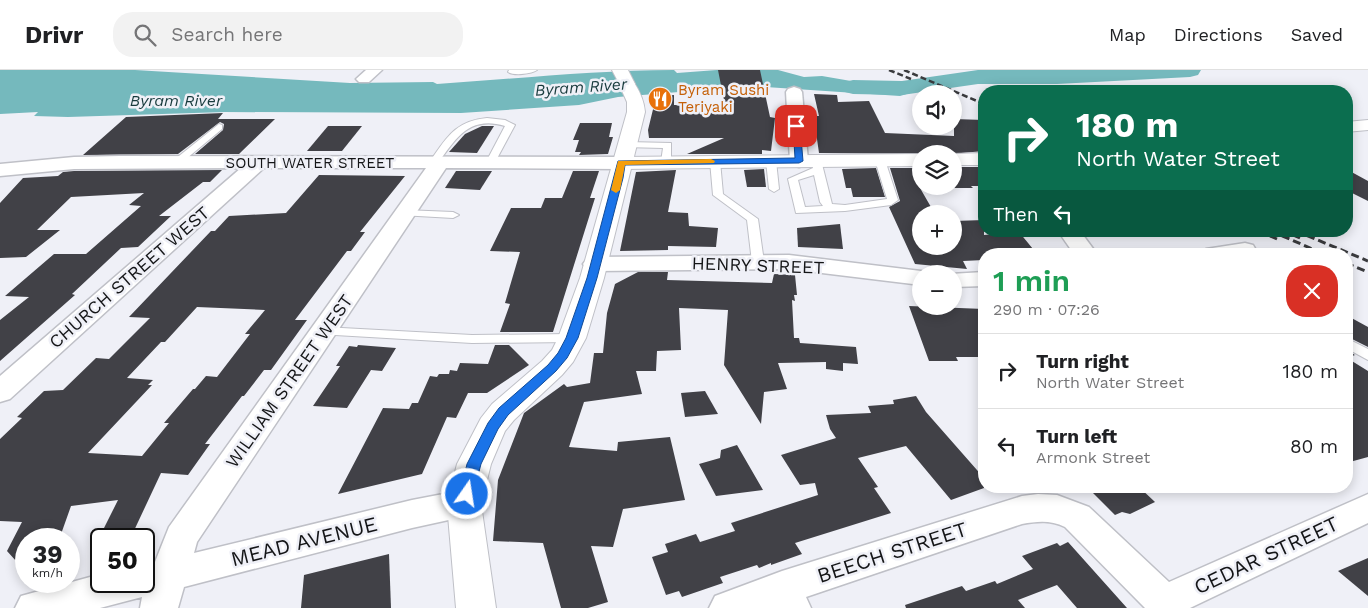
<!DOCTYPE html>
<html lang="en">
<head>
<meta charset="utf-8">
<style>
  body { margin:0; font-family:"Work Sans",sans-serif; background:#f2f2f2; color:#202124; height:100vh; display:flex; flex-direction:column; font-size:19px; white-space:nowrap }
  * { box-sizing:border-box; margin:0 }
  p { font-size:16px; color:#757577 }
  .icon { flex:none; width:28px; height:28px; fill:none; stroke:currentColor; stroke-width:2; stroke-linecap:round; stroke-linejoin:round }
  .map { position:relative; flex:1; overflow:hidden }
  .sheet { position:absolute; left:978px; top:178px; width:375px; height:245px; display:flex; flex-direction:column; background:#fff; border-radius:20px; box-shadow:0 2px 12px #0003 }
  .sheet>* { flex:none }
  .hud { position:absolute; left:978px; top:15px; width:375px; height:152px; border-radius:20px; box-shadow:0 2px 12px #0003; background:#0b6e4f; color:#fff; overflow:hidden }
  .fabs { position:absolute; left:912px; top:15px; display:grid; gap:10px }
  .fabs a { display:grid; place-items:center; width:50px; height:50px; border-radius:50%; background:#fff; box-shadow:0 2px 12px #0003; font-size:25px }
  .speed { position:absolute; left:15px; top:458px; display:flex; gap:10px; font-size:25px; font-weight:700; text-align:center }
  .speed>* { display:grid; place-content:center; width:65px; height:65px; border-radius:50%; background:#fff; box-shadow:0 2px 12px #0003; line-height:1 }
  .speed small { font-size:12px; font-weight:400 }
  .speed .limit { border:2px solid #111; border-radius:8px; background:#fff; color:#111 }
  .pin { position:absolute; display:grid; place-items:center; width:42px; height:42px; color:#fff; margin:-21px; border-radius:10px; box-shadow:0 2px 8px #0006 }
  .me { position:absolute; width:55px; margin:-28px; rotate:13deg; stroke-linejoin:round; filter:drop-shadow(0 0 4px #0008) }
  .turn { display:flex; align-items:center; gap:18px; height:105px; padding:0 15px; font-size:22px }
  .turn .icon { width:65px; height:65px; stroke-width:2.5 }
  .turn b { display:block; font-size:35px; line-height:42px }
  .then { display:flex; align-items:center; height:48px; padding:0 15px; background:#0003; gap:10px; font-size:19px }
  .round { display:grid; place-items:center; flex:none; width:52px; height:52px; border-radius:20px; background:#f2f2f2 }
  .headline { display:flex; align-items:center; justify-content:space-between; height:85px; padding:0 15px }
  h1 { font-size:30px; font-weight:600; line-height:38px; color:#1e9e55 }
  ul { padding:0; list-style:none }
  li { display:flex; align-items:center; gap:15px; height:75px; padding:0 15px; border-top:1px solid #e0e0e0 }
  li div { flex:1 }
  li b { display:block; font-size:19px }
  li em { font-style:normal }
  header { display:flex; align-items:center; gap:30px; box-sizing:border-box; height:70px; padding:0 25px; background:#fff; border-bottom:1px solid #e0e0e0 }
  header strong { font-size:24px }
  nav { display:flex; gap:28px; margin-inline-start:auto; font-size:18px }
  .search { width:350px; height:45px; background:#f2f2f2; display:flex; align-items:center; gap:12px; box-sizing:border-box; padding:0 18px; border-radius:20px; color:#757577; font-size:19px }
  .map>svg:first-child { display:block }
  .water { fill:#75b9bd }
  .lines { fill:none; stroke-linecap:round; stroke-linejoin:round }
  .river { fill:#75b9bd; fill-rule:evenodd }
  .building { fill:#414147; fill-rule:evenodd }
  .service-casing { stroke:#bfc0c7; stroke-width:2 }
  .minor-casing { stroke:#bfc0c7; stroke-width:3 }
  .tertiary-casing { stroke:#bfc0c7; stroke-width:2 }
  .secondary-casing { stroke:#bfc0c7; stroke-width:2 }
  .service { fill:#fff; fill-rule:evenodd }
  .minor { fill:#fff; fill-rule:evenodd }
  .tertiary { fill:#fff; fill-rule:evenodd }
  .secondary { fill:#fff; fill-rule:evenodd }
  .rail-far1 { stroke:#3a3b3e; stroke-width:2.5; stroke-dasharray:6 3; stroke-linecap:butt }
  .rail { stroke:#3a3b3e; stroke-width:3; stroke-dasharray:8 4; stroke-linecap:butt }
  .route { fill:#1a73e8; stroke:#114b97 }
  .slow { fill:#f59e0b }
  .labels { text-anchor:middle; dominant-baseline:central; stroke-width:5; stroke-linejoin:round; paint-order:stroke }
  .far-food-label { font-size:15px; fill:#c56008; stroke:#eff0f7; text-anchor:start }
  .far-street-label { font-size:15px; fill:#141517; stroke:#eff0f7 }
  .far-water-label { font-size:16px; font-style:italic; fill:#173a3c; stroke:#eff0f7 }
  .street-label { font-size:18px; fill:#141517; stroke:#eff0f7 }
  .near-street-label { font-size:21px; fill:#141517; stroke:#eff0f7 }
</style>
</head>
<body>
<header>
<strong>Drivr</strong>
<div class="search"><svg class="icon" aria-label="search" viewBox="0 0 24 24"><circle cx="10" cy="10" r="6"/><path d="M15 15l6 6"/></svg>Search here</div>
<nav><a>Map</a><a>Directions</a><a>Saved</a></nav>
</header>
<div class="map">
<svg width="1368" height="538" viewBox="0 0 1368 538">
  <rect width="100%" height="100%" fill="#eff0f7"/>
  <!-- water -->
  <path class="water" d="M0 0H135L350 13 433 12 437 14C516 9 595 0 674 0L677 3 717 0H778L804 7 822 6 851 11H892L917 21 900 26 752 16 618 27 579 35 461 43 225 42 68 47 34 46 38 42 0 44Z"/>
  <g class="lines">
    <!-- river -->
    <polygon class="river" points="978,0 1201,0 1198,5 1190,7 1057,14 978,14 902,25 853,24 845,22 841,17 845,12 853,10 902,11"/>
  </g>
  <!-- building -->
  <g class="building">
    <polygon points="718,0 760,0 770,47 775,48 771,81 762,80 762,84 687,84 724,68 649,68 648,60 656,27 674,25 674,35 687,35 687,42 726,41"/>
    <polygon points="814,24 837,25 838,32 869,31 885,63 954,66 954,49 984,50 984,81 950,84 819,83 815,55 817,55 816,46 819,46"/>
    <polygon points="223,43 218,49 275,49 239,84 195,84 223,60 224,54 220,52 178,84 83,85 126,47"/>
    <polygon points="580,53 612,53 609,67 613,67 608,84 579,85 581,82 575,82 579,70 573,70"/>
    <polygon points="328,56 362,56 342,81 307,81"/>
    <polygon points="482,56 494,56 477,83 449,82 465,64"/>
    <polygon points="954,97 984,97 984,116 971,116 973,118 920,118 935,144 921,144 921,176 954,176 954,151 984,150 984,165 1019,162 1033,179 984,184 984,190 963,191 967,199 915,194 889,137 900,131 890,98 921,98 921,116 954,116"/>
    <polygon points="876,98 885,127 853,127 851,118 846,118 842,99"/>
    <polygon points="764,99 766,117 747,117 744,100"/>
    <polygon points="1346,99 1368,111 1368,131 1346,120"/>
    <polygon points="222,100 210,112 203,112 159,146 171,146 138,177 121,178 72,224 75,225 0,291 0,250 29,227 5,226 54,184 86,184 141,136 129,135 144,123 71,127 37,160 60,160 26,187 0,188 0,133 23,108 58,106 63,102 74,101"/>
    <polygon points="676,100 668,142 688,143 689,156 718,158 716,177 668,176 668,180 620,181 636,102"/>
    <polygon points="456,101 492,101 480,120 445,118"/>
    <polygon points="573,101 599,101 590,128 595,128 553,262 500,262 510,234 505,233 520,182 490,181 511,138 541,138 545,128 562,128"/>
    <path d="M319 105 405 106 360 162H365L351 181H347L295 250H307L271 300H264L244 326H242L205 374H210L188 405 161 403 131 467 127 469H101V471L97 472 118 430 71 436 60 467 26 469V502L7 481 22 452 0 451V369L22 348 17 347 44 321 63 320 96 288 109 289 150 248 129 247 211 161H215L229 146 286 143ZM197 237 265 240 245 264H250L217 307 206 306 195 319H193L164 353H169L142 386 88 383 152 315H148L153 310 127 308 161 272H165Z"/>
    <polygon points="840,154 843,179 798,177 797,158"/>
    <polygon points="638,202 668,202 667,210 772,213 774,204 795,205 797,225 794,225 795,231 792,230 794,268 799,268 800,273 856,277 858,294 843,293 843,301 826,299 826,292 778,293 787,319 764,322 761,354 724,295 728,240 679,238 681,280 657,281 656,301 636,301 642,324 584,332 569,377 617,381 618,372 670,367 685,430 623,439 613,477 591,476 608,532 588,538 561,538 543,473 493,471 498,410 524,343 564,314 567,317 590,313 594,283 603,283 607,243 615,214"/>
    <polygon points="909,236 984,239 984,287 956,287 958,291 929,291"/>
    <polygon points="1346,245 1368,257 1368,277 1346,266"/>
    <polygon points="358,275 396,278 382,301 371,300 347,338 313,336 340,296 336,296 349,276 357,277"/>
    <polygon points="495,275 509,275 529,295 487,323 468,323 456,348 447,347 422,404 338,424 383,338 409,339 412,333 418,333 430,306 437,307 439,304 449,304 450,300 457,301 460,293 488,294"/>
    <polygon points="1346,280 1355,285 1347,288 1368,301 1368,387 1346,393"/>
    <polygon points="705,321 718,344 685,347 681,323"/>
    <polygon points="916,326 926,342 984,408 984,418 951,430 906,376 858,388 878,417 874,418 891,443 795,473 802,484 771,495 771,493 759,498 757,495 720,507 723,513 682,527 679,521 666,525 652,487 668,482 665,474 696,464 700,472 735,461 731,453 818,425 815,413 800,415 781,385 836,368 830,359 826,345 871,343 868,336 894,334 893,330"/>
    <polygon points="737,375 763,420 716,426 699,394 720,388 721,380"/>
    <polygon points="1086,416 1138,416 1155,432 1130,444 1122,442 1115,445"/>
    <polygon points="1068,472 1127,538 1077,538 1057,515 1018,530 1025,538 906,538 905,535 962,516 966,521 995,511 997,514 1033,499 1022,486 1057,473 1060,476"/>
    <polygon points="389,484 391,538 301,538 304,505"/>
    <polygon points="1368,488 1368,526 1338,501"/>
  </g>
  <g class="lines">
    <!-- service casing -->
    <g class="service-casing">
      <g id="service">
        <path d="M509 0H537C531 4 514 6 508 2Z"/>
        <path d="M487 48 505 50 515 55 493 96 490 97 485 94 505 56C468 45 455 70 436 96H430L428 94C446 69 454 51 487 48Z"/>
        <polygon points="219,54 222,55 222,59 180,94 174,94 174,90"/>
        <polygon points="627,72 671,73 671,92 666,95 661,92 663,78 624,77 622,75"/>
        <path d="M816 87 821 90 832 134 845 135 887 129 875 90 880 87 885 90 898 130 891 135 845 141 796 143 788 109 813 98 811 90ZM814 105 820 132 823 136 805 137 798 110Z"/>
        <polygon points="715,88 720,91 723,124 758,149 764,192 762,195 758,196 752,192 747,150 713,125 710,91"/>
        <polygon points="771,88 776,91 779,119 774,122 769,119 766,91"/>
        <polygon points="404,140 453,142 459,145 453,148 400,145 399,143"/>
        <polygon points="323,257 472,265 572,264 577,265 579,268 577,271 572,272 472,273 318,264 316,261 318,258"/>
        <polygon points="1346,268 1368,279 1368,290 1346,278"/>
      </g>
    </g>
    <!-- minor casing -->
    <g class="minor-casing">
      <g id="minor">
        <polygon points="366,0 382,0 369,12 359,12 356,9"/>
        <polygon points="794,17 800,19 802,22 808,91 806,95 799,97 792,95 790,91 786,22 788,19"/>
        <polygon points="120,86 621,87 628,89 630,93 628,97 621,99 446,98 197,472 194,483 412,430 464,420 476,424 481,434 476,444 412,458 184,517 178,538 140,538 142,527 100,538 15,538 21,526 101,504 101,511 144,511 144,495 155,492 169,457 426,98 264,98 10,329 0,332 0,306 241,98 74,99 0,106 0,94 74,87"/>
        <polygon points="1058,161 1080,161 1097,184 1074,184"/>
        <polygon points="1245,173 1253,175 1256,180 1254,184 1203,184 1206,179"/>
        <polygon points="789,185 921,201 930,204 921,204 921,215 789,199 595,201 587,199 583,194 587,189 595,187"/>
        <polygon points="984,202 984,216 954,217 954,204 950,204"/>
        <path d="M1038 424 1057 425 1089 437 1169 512 1368 424V453L1190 538H1145L1065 457C1051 450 1038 451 1022 454L806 527 811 538H709L715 526 782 501 1022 426Z"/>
      </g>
    </g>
    <!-- tertiary casing -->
    <g class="tertiary-casing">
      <g id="tertiary">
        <polygon points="612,0 628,0 635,14 633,17 621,17"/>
        <polygon points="1368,50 1368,60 1346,62 1346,52"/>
        <polygon points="984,83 984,95 954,95 954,84 952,84"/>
        <polygon points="921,84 921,96 621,99 614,97 611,93 614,89 621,87"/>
      </g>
    </g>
    <!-- secondary casing -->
    <g class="secondary-casing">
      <path id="secondary" d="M627 9 633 11C639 20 644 30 645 42L604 208 586 268 573 292 562 305 514 350 505 361 491 394 481 434 496 538H456L447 434 457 394 481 348 492 334 542 291 552 280 558 268 580 208 627 42V32L619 14 621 11Z"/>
    </g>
    <!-- service -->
    <use href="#service" class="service"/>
    <!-- minor -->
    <use href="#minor" class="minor"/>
    <!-- tertiary -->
    <use href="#tertiary" class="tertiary"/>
    <!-- secondary -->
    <use href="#secondary" class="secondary"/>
    <!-- rail-far1 -->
    <g class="rail-far1">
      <polyline points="889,0 911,9"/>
      <polyline points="904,0 984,34"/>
    </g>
    <!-- rail -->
    <g class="rail">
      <polyline points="1259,161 1277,169"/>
      <polyline points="1271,161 1324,184"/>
      <polyline points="1284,161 1300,168"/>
      <polyline points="1296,161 1368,191"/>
      <polyline points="1346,193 1368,202"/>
    </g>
  </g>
  <!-- route -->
  <polygon class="route" points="796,54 800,56 803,91 799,93 625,95 623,108 597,208 578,268 567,288 556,301 508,345 498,359 481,394 472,428 467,429 462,428 460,424 467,394 488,353 499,338 548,295 558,283 566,268 587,208 618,91 795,88 793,56"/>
  <!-- slow -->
  <polygon class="slow" points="711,89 715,91 714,93 625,95 620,120 616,123 611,120 618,91"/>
  <!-- icons -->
  <defs>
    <g id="restaurant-disc" transform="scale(1.25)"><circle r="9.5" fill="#e8710a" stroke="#eff0f7"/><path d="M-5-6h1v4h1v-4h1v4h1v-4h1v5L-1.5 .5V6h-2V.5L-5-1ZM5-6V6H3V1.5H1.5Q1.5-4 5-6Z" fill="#fff"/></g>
  </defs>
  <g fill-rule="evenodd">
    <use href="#restaurant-disc" x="660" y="29"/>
  </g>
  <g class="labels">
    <!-- far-food labels -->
    <g class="far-food-label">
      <text x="678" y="20">Byram Sushi<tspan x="678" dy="17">Teriyaki</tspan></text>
    </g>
    <!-- far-street labels -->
    <g class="far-street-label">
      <text x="310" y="93">SOUTH WATER STREET</text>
    </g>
    <!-- far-water labels -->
    <g class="far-water-label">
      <text transform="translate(581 17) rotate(-4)">Byram River</text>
      <text x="176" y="30">Byram River</text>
    </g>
    <!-- street labels -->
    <g class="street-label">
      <text transform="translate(758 195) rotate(2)">HENRY STREET</text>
      <text transform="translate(129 207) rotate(-41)">CHURCH STREET WEST</text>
      <text transform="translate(289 311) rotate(-55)">WILLIAM STREET WEST</text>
    </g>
    <!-- near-street labels -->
    <g class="near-street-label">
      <text transform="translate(304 471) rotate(-14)">MEAD AVENUE</text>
      <text transform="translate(892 482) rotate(-18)">BEECH STREET</text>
      <text transform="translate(1266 485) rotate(-25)">CEDAR STREET</text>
    </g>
  </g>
</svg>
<div class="fabs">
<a><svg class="icon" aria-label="sound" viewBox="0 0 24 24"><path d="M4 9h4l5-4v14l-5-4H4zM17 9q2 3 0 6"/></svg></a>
<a><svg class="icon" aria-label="layers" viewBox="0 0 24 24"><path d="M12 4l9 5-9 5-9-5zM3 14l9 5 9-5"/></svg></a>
<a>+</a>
<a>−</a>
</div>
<div class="speed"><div>39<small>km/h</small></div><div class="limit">50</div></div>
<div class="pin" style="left:796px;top:56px;background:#d93025"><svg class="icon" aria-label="arrive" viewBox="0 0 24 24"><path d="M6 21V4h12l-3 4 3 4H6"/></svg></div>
<svg class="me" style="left:467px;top:424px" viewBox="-20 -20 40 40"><circle r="17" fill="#1a73e8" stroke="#fff" stroke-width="3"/><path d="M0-11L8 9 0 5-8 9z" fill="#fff"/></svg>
<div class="hud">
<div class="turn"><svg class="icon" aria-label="right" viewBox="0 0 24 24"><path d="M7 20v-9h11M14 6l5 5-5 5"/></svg><div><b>180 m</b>North Water Street</div></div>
<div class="then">Then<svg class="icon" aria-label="left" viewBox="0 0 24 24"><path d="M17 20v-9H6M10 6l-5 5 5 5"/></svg></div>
</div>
<section class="sheet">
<div class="headline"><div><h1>1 min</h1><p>290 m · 07:26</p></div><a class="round" style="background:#d93025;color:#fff"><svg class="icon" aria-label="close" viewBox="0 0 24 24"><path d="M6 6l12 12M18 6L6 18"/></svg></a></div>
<ul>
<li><svg class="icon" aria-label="right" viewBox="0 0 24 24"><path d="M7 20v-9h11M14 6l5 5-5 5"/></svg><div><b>Turn right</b><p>North Water Street</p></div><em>180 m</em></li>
<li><svg class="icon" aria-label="left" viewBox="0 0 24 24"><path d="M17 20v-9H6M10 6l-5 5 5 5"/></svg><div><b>Turn left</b><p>Armonk Street</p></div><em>80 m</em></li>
</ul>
</section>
</div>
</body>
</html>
